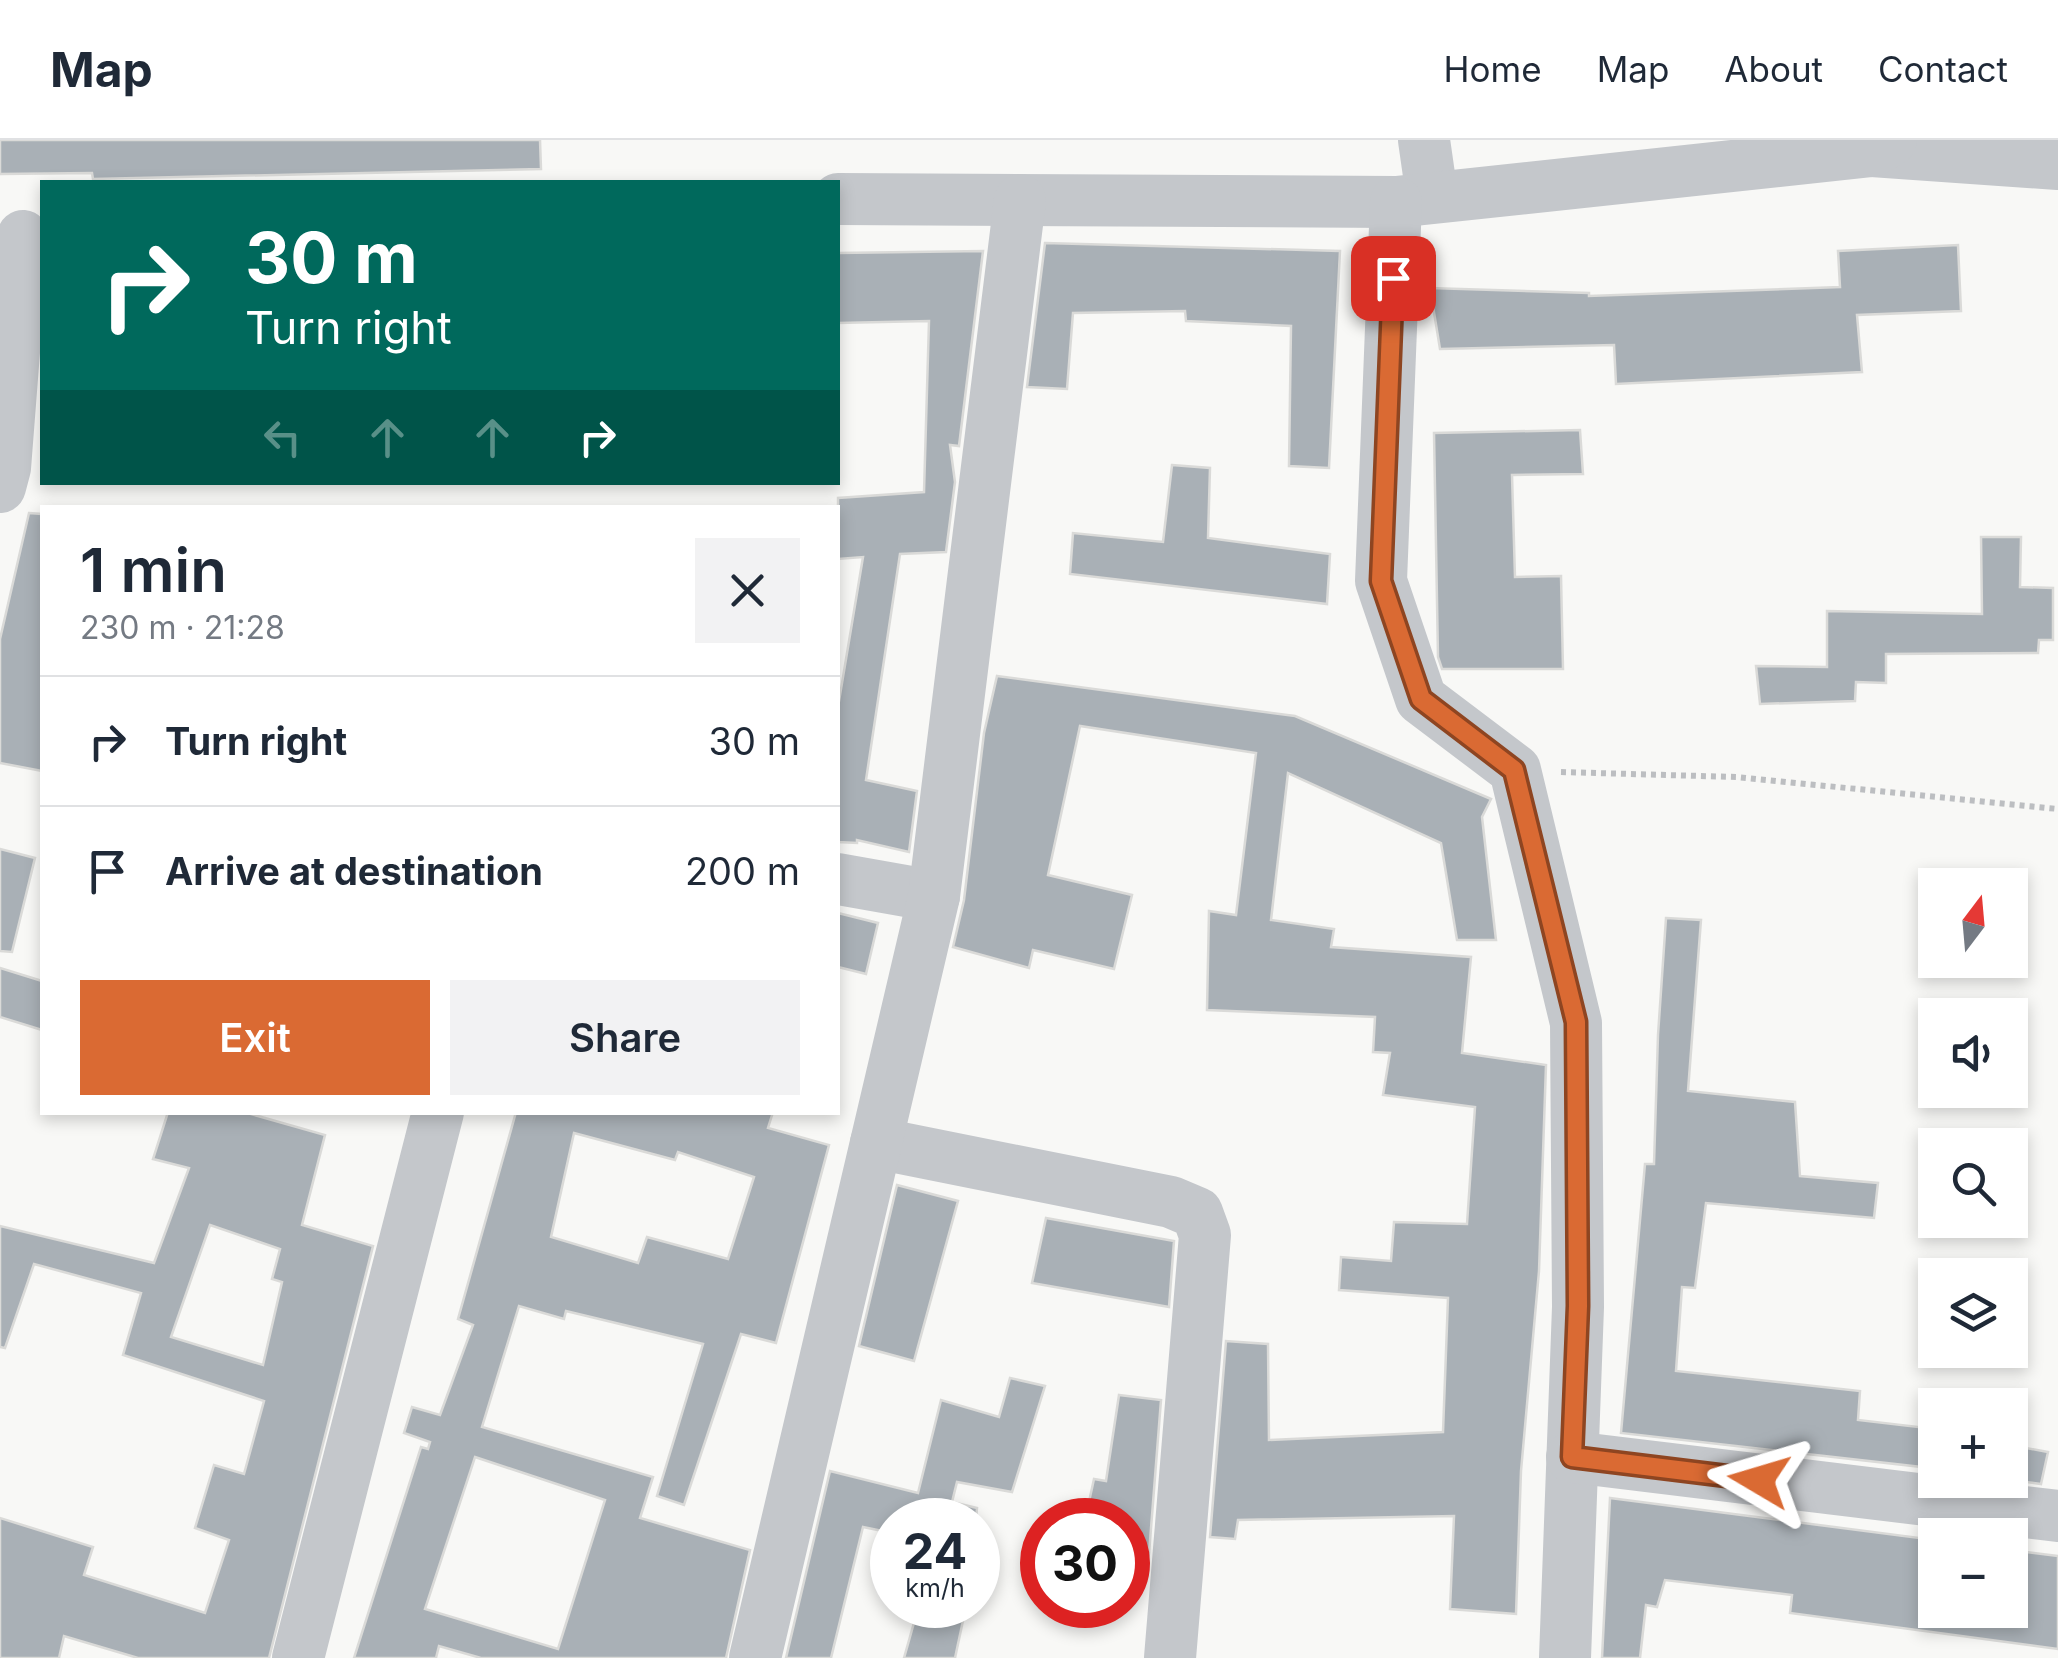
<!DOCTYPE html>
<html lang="en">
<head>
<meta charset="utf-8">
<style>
  body { margin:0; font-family:Inter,sans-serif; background:#f2f2f3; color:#1f2937; height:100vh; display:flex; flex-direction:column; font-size:38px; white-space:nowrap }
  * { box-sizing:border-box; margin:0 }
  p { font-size:32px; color:#747a83 }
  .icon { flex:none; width:55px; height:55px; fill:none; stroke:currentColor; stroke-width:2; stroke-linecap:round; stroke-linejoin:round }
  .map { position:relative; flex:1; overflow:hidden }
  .side { position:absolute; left:40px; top:365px; width:800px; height:610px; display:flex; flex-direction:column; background:#fff; border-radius:0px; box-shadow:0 5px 15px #0003 }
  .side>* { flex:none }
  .top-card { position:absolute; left:40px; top:40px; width:800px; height:305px; border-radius:0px; box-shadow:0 5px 15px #0003; background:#00695c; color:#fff; overflow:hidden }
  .needle { width:65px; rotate:16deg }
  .buttons { position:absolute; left:1918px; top:728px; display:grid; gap:20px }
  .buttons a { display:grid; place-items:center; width:110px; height:110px; border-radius:0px; background:#fff; box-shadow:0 5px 15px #0003; font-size:50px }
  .speed { position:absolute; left:870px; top:1358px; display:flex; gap:20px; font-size:50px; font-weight:700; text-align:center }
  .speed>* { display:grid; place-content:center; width:130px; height:130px; border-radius:50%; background:#fff; box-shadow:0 5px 15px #0003; line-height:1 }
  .speed small { font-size:25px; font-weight:400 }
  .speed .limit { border:15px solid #d22; background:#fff; color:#111 }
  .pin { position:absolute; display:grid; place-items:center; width:85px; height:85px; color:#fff; margin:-42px; border-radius:20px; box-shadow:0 5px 15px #0006 }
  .me { position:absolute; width:110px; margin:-55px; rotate:277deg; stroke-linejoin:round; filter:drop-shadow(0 0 8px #0008) }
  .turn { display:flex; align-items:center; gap:35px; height:210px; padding:0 40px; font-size:45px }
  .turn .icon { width:130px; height:130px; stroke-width:2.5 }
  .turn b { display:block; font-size:70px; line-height:85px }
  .lanes { display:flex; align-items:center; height:95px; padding:0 40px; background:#0003; justify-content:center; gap:50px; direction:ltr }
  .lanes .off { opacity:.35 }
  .round { display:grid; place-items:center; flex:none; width:105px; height:105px; border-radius:0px; background:#f2f2f3 }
  .overview { display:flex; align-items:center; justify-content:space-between; height:170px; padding:0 40px }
  h1 { font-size:60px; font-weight:600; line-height:75px }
  .button { display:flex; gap:20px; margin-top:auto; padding:20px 40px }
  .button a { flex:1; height:115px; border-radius:0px; background:#da6a33; color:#fff; font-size:40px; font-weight:600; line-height:115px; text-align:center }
  .button a+a { background:#f2f2f3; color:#1f2937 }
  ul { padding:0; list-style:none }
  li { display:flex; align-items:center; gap:30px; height:130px; padding:0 40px; border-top:2px solid #e0e1e3 }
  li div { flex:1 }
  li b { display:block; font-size:38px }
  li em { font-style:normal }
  header { display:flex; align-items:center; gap:60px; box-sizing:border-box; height:140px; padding:0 50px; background:#fff; border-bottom:2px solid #e0e1e3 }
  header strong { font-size:48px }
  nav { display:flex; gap:55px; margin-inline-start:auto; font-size:35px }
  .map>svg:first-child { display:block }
  .building { fill:#a9b0b6; stroke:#dadad8; stroke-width:2.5; fill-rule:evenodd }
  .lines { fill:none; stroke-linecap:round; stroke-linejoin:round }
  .path { stroke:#bcbec1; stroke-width:6; stroke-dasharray:5 5; stroke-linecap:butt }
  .minor { stroke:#c4c7cb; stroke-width:52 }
  .route-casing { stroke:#8e4521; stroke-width:25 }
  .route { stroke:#da6a33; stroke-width:18 }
</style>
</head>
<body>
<header>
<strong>Map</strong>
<nav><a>Home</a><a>Map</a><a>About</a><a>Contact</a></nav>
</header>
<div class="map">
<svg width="2058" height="1518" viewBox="0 0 2058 1518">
  <rect width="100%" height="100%" fill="#f8f8f6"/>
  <!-- building -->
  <g class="building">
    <polygon points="0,0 540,0 541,29 93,39 92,33 0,34"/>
    <polygon points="1045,103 1340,111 1329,328 1289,326 1291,186 1186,181 1185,171 1073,173 1067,249 1027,247"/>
    <polygon points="1958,105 1961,171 1857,175 1862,232 1616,244 1614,205 1440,209 1430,148 1589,153 1589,156 1840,147 1838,111"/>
    <polygon points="983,111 959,306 950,305 955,342 946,412 900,414 866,640 917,651 909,712 857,700 857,703 838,702 838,567 863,417 838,419 838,358 924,352 929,181 838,183 838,113"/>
    <polygon points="1580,290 1583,334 1512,335 1515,437 1561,436 1563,529 1442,529 1438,517 1434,293"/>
    <polygon points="1172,325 1210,328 1208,398 1330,414 1327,464 1070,434 1073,393 1163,402"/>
    <polygon points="29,373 42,374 42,631 0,623 0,499"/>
    <polygon points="1981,397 2021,397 2020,447 2053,448 2053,500 2039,500 2038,513 1886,514 1886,543 1856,542 1855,561 1760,564 1756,526 1827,527 1827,471 1982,474"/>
    <polygon points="997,536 1295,576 1491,659 1482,677 1496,800 1457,800 1441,703 1288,633 1271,780 1334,789 1331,807 1471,817 1462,913 1546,925 1539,1131 1521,1331 1516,1474 1450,1469 1454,1376 1238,1380 1235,1399 1210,1397 1226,1201 1268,1204 1269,1300 1443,1292 1448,1158 1339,1150 1341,1117 1391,1121 1394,1082 1467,1084 1475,967 1383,955 1390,913 1373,912 1375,877 1207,870 1209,771 1236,775 1256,613 1080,586 1048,735 1132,755 1114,829 1033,810 1029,828 953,807 964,760 984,593"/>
    <polygon points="0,709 35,718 12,812 0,811"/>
    <polygon points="838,773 878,783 866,834 838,827"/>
    <polygon points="1666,778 1701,780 1688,951 1795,962 1800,1036 1878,1043 1874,1078 1706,1063 1695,1148 1682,1147 1676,1231 1860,1251 1858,1280 1927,1288 1922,1327 1621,1293 1645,1024 1654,1024 1658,895"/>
    <polygon points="0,828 42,841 42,890 0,877"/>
    <path d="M168 972H244L325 995 302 1085 373 1106 269 1518H138L64 1496 59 1518H0V1378L93 1407 84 1435 205 1473 229 1400 195 1388 214 1325 244 1334 264 1261 123 1215 141 1153 34 1124 5 1208 0 1207V1086L154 1123 189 1028 153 1019ZM210 1085 280 1109 272 1139 282 1142 263 1225 171 1197Z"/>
    <path d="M516 972H773L768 988 829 1005 776 1203 741 1194 684 1365 657 1356 703 1204 566 1171 564 1179 519 1166 482 1287 653 1337 640 1378 750 1410 726 1518H481L439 1506 436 1518H354L421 1307 428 1309 430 1302 404 1293 412 1267 440 1275 473 1185 458 1179ZM574 993 675 1020 678 1012 754 1037 728 1119 647 1097 638 1123 551 1097ZM475 1317 605 1360 558 1509 425 1469Z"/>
    <polygon points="897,1045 958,1061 914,1221 859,1206"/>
    <polygon points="1046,1078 1174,1101 1169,1167 1032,1143"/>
    <polygon points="1010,1238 1045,1246 1012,1352 957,1342 952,1362 977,1368 976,1380 892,1380 892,1393 863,1387 831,1518 786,1518 830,1331 918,1353 941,1260 999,1277"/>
    <polygon points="1119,1255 1161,1260 1149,1414 1137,1454 1128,1453 1128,1380 1085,1380 1094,1339 1106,1341"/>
    <polygon points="2010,1305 2048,1312 2041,1344 2010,1340"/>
    <polygon points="1610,1358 1935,1400 1935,1470 2010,1470 2010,1410 2058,1416 2058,1509 1790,1473 1792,1455 1665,1440 1657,1467 1646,1465 1640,1518 1602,1518"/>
    <polygon points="919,1465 964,1476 955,1518 904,1518"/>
  </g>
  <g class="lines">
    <!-- path -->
    <polyline class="path" points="1561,632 1736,637 2058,669"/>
    <!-- minor -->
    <g class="minor">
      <polyline points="1424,0 1432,56"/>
      <polyline points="1872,11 2058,24"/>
      <polyline points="838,59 1396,62 1872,11 1891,0"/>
      <polyline points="1396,62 1381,441 1421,559 1515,630 1576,883 1578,1167 1565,1518"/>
      <polyline points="0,347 5,328 23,96"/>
      <polyline points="838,739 934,756"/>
      <polyline points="876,1003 1171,1062 1197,1073 1205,1095 1170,1518"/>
      <polyline points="1572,1317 2058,1376"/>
      <polyline points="298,1518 438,972"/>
      <polyline points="755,1518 934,756 1020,60"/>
    </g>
  </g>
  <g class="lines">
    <!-- route casing -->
    <g class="route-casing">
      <polyline id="route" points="1393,138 1381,441 1421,559 1514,630 1576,882 1578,1166 1572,1317 1759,1340"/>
    </g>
    <!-- route -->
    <use href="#route" class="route"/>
  </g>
</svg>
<div class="buttons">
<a><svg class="needle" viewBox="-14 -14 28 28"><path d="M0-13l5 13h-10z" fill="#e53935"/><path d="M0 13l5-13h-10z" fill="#747a83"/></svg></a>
<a><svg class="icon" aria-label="sound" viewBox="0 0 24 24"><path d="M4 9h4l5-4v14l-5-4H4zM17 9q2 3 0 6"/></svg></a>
<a><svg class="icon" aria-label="search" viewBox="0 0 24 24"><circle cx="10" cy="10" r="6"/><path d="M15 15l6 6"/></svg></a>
<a><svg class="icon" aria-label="layers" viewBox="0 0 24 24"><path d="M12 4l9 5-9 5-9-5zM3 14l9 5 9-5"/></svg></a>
<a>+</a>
<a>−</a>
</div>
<div class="speed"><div>24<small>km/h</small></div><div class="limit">30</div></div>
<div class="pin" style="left:1393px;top:138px;background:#d93025"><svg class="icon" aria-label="arrive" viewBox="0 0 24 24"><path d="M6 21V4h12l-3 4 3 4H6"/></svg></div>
<svg class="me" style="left:1759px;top:1340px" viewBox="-20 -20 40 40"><path d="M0-17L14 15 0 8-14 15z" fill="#da6a33" stroke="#fff" stroke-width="4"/></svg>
<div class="top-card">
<div class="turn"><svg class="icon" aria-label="right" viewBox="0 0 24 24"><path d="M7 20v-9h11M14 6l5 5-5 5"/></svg><div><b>30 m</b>Turn right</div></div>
<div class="lanes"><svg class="icon off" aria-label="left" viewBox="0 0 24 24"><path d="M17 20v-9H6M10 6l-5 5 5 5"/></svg><svg class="icon off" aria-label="ahead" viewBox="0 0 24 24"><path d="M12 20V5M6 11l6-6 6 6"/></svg><svg class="icon off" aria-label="ahead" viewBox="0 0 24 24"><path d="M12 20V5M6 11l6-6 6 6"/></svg><svg class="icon" aria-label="right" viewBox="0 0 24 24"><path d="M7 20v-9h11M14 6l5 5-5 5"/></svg></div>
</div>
<section class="side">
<div class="overview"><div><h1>1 min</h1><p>230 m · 21:28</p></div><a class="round"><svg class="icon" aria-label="close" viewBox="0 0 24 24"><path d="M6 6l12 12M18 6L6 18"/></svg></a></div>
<ul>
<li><svg class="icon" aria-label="right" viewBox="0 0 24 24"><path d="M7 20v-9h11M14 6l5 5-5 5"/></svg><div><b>Turn right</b></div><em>30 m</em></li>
<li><svg class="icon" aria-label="arrive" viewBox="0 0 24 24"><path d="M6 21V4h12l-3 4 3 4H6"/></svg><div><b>Arrive at destination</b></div><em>200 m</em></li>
</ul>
<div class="button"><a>Exit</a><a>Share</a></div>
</section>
</div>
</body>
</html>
